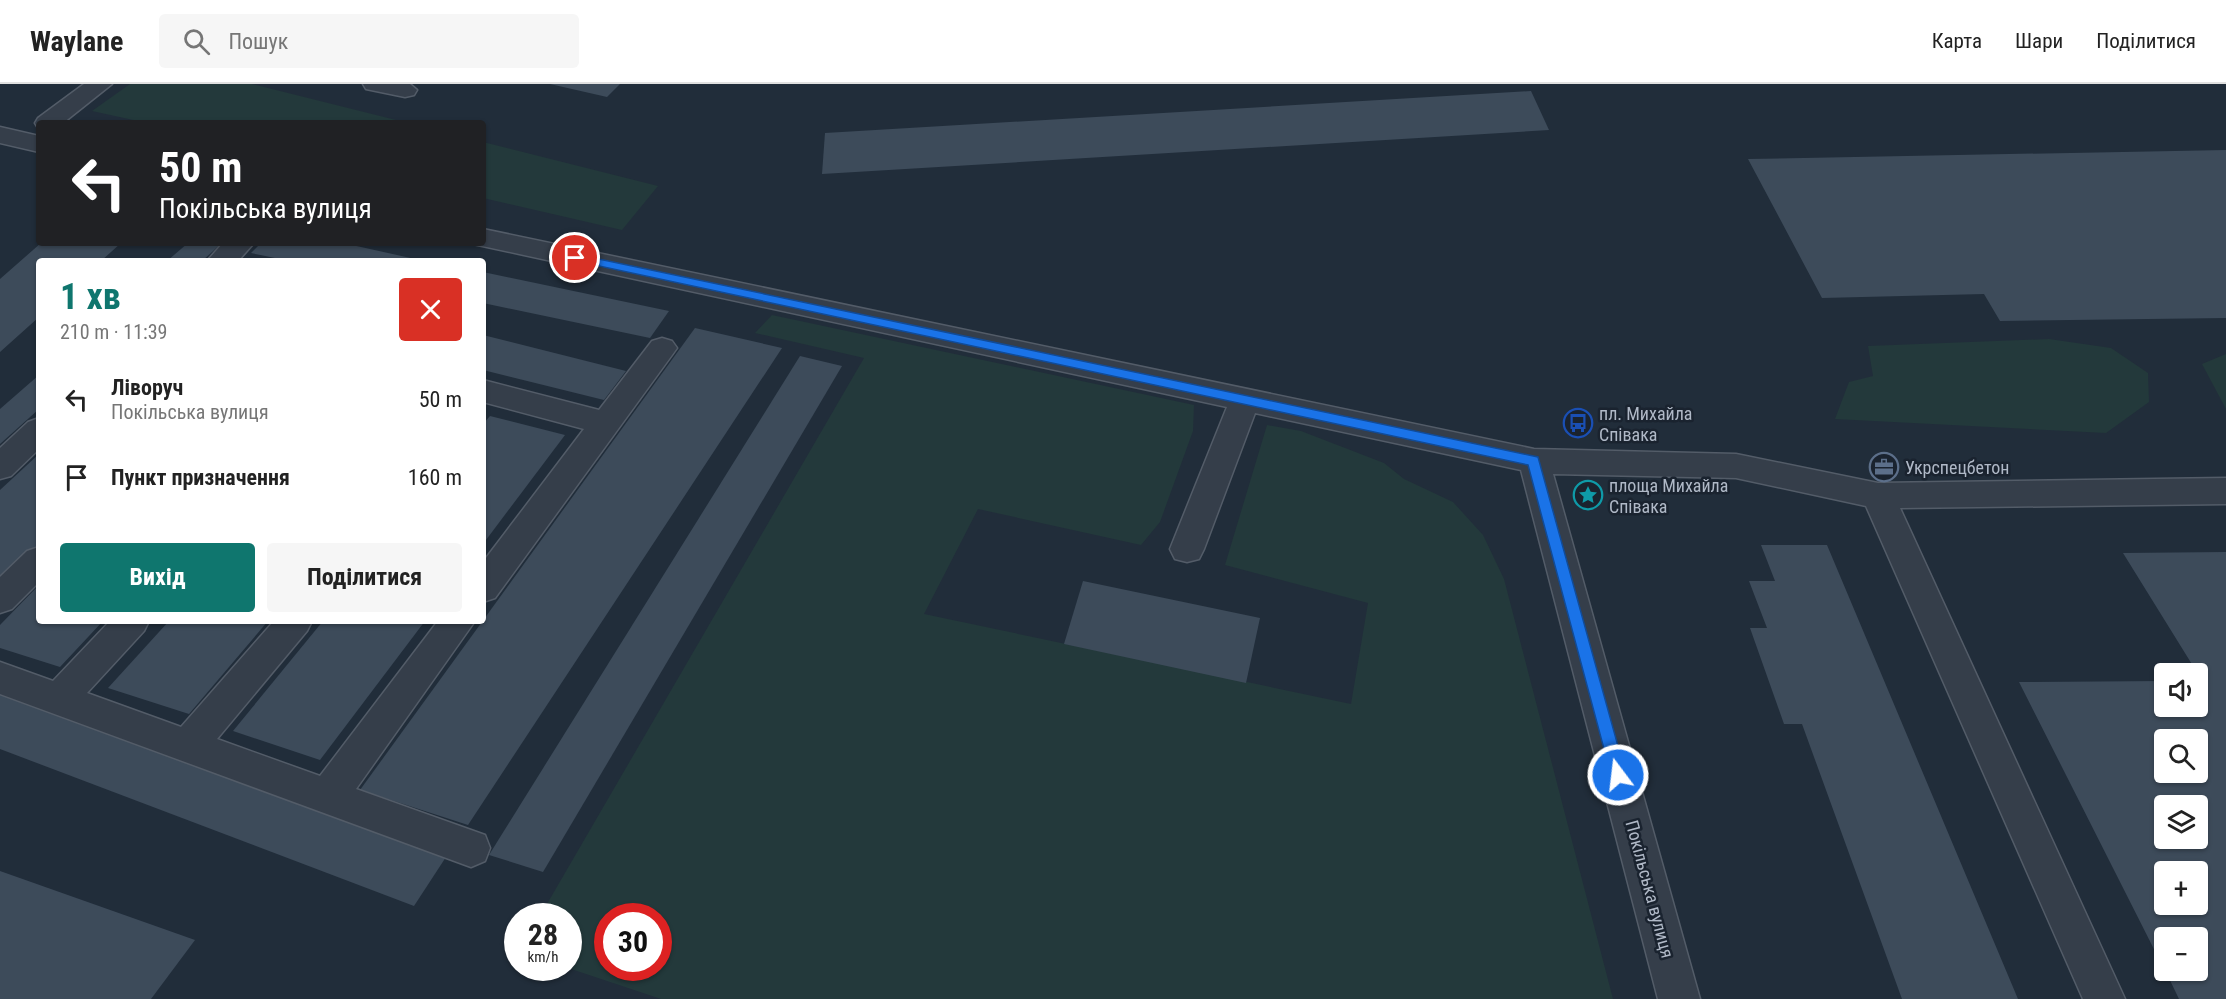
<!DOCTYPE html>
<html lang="uk">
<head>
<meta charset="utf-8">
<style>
  body { margin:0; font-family:"Roboto Condensed",sans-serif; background:#f6f6f6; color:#222; height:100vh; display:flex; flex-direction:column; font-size:22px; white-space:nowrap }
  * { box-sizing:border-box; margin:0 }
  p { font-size:20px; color:#767676 }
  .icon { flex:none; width:33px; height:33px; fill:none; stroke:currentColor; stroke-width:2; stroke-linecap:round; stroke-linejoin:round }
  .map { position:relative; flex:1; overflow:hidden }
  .panel { position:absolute; left:36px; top:174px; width:450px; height:366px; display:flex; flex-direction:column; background:#fff; border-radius:6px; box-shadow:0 2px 4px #0004 }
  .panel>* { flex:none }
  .top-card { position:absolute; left:36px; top:36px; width:450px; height:126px; border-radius:6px; box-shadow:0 2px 4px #0004; background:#202124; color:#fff; overflow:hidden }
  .tools { position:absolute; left:2154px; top:579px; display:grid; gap:12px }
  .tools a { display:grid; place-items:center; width:54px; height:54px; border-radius:6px; background:#fff; box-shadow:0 2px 4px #0004; font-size:30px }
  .speed { position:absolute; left:504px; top:819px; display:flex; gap:12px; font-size:30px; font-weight:700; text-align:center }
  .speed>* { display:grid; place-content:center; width:78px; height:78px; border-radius:50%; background:#fff; box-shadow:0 2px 4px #0004; line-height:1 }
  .speed small { font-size:15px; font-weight:400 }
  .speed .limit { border:9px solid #d22; background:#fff; color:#111 }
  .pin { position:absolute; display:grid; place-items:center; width:51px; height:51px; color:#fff; margin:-26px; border:3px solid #fff; border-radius:50%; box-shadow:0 2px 6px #0007 }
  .me { position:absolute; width:66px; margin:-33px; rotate:345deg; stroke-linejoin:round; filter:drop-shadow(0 0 4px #0008) }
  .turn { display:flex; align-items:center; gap:21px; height:126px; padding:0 24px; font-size:27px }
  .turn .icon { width:78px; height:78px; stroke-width:2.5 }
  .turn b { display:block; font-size:42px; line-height:51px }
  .round { display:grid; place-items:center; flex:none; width:63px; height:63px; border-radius:6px; background:#f6f6f6 }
  .overview { display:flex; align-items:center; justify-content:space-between; height:102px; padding:0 24px }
  h1 { font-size:36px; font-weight:700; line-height:45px; color:#0f766e }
  .button { display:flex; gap:12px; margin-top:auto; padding:12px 24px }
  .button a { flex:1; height:69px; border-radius:6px; background:#0f766e; color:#fff; font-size:24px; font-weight:700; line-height:69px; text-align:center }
  .button a+a { background:#f6f6f6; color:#222 }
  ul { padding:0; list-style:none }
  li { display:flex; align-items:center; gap:18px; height:78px; padding:0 24px }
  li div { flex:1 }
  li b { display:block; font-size:22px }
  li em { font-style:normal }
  header { display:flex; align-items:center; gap:36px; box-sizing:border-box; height:84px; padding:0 30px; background:#fff; border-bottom:2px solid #e0e0e0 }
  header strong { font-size:28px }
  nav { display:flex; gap:33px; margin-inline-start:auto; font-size:21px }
  .search { width:420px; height:54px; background:#f6f6f6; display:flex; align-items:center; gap:15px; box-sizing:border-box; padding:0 21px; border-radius:6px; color:#767676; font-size:22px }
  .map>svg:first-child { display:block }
  .green { fill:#23393b; fill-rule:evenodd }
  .building { fill:#3d4b5a; fill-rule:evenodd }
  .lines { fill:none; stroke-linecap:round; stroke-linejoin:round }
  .minor-casing { stroke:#535c68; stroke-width:3 }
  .minor { fill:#353e4a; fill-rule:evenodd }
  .route { fill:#1a73e8; stroke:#114b97; stroke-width:1.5 }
  .labels { text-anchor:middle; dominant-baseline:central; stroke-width:5; stroke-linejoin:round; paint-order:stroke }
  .poi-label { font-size:18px; fill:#b0b9c7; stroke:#1a232f; text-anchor:start }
  .street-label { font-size:18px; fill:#b0b9c7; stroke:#1a232f }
</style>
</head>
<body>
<header>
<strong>Waylane</strong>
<div class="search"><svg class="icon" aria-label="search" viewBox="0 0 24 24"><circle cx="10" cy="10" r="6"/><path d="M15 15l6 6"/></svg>Пошук</div>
<nav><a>Карта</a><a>Шари</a><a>Поділитися</a></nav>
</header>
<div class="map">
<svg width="2226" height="915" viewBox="0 0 2226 915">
  <rect width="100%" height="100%" fill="#212d3a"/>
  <!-- green -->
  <g class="green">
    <polygon points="130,0 252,0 408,39 147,39 92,27"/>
    <polygon points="483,58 658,102 622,146 483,114"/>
    <path d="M772 231 1194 321 1193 347 1160 438 1141 461 978 425 924 530 1351 620 1368 519 1225 481 1267 341 1301 347 1384 379 1404 395 1453 418 1483 451 1504 495 1613 915H661L568 884V832H540L864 274 755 249ZM608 832H658V884H608Z"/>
    <polygon points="2049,255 2111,264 2148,289 2149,318 2106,349 1835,335 1849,298 1873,292 1868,262"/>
    <polygon points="2226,270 2226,325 2202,280"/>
  </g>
  <!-- building -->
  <g class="building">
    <polygon points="550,0 620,0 607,13"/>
    <polygon points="1531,7 1549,46 822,90 825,49"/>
    <polygon points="2226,66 2226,234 2000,237 1984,210 1822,214 1748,75"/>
    <polygon points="41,159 121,159 101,177 39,177 39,233 0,268 0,195"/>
    <polygon points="188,159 222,159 202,177 167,177"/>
    <polygon points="261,159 343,159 424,177 289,177 251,169"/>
    <polygon points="483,188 669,227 650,254 483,219"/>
    <polygon points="695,244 782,264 468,741 360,706"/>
    <polygon points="483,251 626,287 604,316 483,286"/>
    <polygon points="800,272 842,282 543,788 489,771"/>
    <polygon points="39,291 39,325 0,360 0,325"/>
    <polygon points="490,332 565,351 483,460 483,340"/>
    <polygon points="39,370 39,466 0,504 0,406"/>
    <polygon points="1761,461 1827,461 2018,915 1902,915 1802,640 1784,640 1750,544 1767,544 1749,497 1775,497"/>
    <path d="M2226 468V915H2179L2165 886H2198V854H2164V885L2019 598 2164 597V622H2198V597H2201L2198 590 2123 469ZM2164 656H2198V688H2164ZM2164 722H2198V754H2164ZM2164 788H2198V820H2164Z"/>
    <polygon points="1083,497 1260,534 1246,599 1064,560"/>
    <polygon points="39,501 39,537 103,537 60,583 0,564 0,541"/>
    <polygon points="169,537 268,537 189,630 108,604"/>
    <polygon points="323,537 425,537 320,676 233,647"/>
    <polygon points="0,609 446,773 414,822 0,665"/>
    <polygon points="0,787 195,856 151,915 0,915"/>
  </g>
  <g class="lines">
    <!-- minor casing -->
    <g class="minor-casing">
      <g id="minor">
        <polygon points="84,0 112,0 63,39 39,39 38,44 35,39 38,34"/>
        <polygon points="363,0 410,0 417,6 414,11 405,13 366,5"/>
        <polygon points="0,43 39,52 39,68 0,59"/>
        <polygon points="483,145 1534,365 1736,370 1878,399 2226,394 2226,420 1900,424 2125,915 2083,915 1866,422 1736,394 1553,390 1700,915 1658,915 1521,386 1255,329 1204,465 1199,475 1187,478 1175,475 1170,465 1227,323 473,160 483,159"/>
        <polygon points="223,159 254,159 238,177 207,177"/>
        <polygon points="662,254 672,257 677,264 672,271 495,514 483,518 483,478 584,345 483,318 483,296 599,326 652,257"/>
        <polygon points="39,334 39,365 11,392 0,395 0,364 28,338"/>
        <polygon points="39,463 39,498 12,525 0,529 0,493 27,467"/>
        <polygon points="110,537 149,537 144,547 87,609 181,643 274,537 312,537 307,547 217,655 320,692 438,537 475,537 356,705 485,751 490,764 485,777 471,783 0,610 0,578 53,597"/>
      </g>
    </g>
    <!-- minor -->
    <use href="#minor" class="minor"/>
  </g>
  <!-- route -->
  <polygon class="route" points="575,170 1538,373 1626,691 1624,696 1613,696 1611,691 1528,381 571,176 571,171"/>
  <!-- icons -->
  <defs>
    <g id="bus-ring" transform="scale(1.5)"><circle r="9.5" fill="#1a232f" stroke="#1a4fb4" stroke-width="1.5"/><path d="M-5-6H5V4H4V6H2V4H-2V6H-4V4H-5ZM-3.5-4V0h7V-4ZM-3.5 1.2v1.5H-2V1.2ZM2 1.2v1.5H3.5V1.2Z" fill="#1a4fb4"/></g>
    <g id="office-ring" transform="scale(1.5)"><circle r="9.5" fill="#1a232f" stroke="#5c6f8a" stroke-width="1.5"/><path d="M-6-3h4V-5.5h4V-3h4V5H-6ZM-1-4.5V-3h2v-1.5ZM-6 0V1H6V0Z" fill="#5c6f8a"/></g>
    <g id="sight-ring" transform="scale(1.5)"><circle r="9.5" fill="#1a232f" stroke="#0f9aa8" stroke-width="1.5"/><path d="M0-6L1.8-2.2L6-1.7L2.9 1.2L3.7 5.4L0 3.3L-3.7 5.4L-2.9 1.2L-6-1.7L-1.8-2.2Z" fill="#0f9aa8"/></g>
  </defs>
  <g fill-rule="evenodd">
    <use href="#bus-ring" x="1578" y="339"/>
    <use href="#office-ring" x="1884" y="383"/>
    <use href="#sight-ring" x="1588" y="411"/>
  </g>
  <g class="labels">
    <!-- poi labels -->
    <g class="poi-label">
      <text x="1599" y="329">пл. Михайла<tspan x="1599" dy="21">Співака</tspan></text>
      <text x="1905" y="383">Укрспецбетон</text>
      <text x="1609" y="401">площа Михайла<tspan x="1609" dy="21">Співака</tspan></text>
    </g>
    <!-- street labels -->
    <g class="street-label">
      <text transform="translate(1650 805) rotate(75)">Покільська вулиця</text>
    </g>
  </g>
</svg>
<div class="tools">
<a><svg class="icon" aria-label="sound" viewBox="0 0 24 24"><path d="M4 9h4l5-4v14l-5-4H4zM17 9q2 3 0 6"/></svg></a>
<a><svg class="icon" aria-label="search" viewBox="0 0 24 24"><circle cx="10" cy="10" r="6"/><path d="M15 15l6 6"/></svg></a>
<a><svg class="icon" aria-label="layers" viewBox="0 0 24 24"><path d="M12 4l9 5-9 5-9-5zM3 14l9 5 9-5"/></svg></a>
<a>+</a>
<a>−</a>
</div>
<div class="speed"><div>28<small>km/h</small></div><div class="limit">30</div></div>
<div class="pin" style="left:575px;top:174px;background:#d93025"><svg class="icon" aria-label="arrive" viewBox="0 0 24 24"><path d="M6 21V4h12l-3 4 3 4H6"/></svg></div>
<svg class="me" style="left:1618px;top:691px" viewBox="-20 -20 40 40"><circle r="17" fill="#1a73e8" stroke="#fff" stroke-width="3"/><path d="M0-11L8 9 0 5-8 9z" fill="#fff"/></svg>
<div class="top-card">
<div class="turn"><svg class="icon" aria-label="left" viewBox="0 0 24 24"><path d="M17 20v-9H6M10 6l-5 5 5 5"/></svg><div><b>50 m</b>Покільська вулиця</div></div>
</div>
<section class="panel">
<div class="overview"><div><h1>1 хв</h1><p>210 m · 11:39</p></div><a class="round" style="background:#d93025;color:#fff"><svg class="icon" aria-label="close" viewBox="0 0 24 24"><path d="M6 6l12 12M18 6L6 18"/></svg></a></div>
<ul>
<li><svg class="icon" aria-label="left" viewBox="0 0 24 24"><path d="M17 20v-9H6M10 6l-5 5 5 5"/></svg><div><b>Ліворуч</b><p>Покільська вулиця</p></div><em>50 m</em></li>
<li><svg class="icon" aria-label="arrive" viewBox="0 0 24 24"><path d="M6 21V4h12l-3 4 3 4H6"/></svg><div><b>Пункт призначення</b></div><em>160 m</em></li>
</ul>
<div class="button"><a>Вихід</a><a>Поділитися</a></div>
</section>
</div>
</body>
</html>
